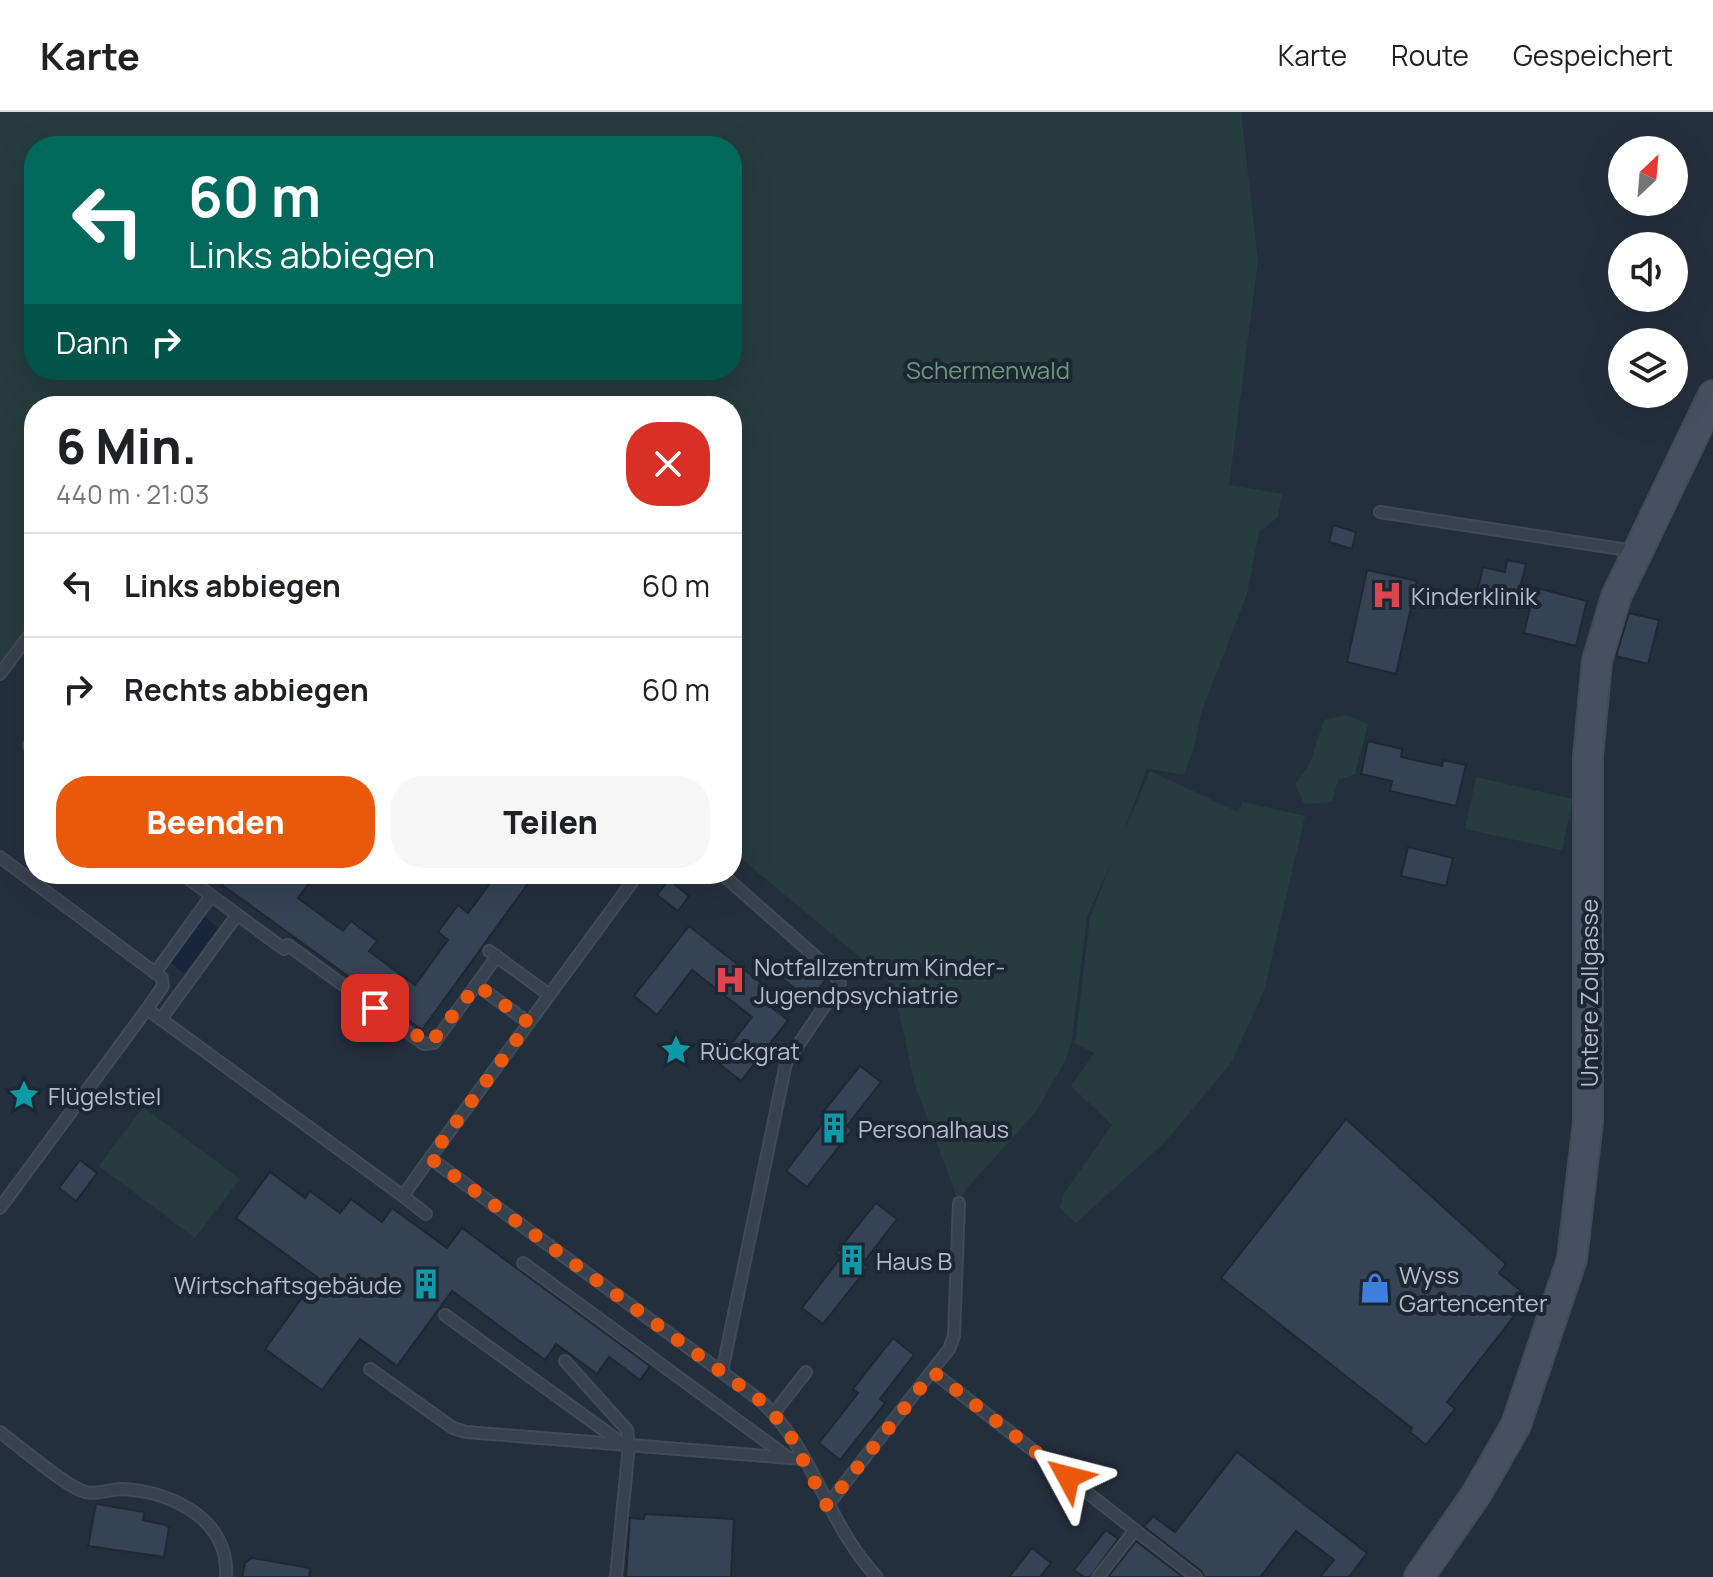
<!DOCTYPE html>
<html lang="de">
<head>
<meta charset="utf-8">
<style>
  body { margin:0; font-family:Manrope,sans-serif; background:#f6f6f6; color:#202124; height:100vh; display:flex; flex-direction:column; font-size:30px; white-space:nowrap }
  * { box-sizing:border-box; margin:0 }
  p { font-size:26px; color:#757577 }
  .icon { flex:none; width:44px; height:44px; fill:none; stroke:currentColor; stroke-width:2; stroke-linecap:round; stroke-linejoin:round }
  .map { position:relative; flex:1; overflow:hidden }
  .sheet { position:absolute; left:24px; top:284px; width:718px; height:488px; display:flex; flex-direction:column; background:#fff; border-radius:32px; box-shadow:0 8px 32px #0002 }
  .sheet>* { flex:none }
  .guide { position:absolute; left:24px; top:24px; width:718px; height:244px; border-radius:32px; box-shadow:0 8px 32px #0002; background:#00695c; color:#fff; overflow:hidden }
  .needle { width:52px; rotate:26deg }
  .fabs { position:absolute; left:1608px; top:24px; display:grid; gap:16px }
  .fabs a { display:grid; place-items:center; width:80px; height:80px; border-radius:50%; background:#fff; box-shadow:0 8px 32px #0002; font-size:40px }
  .pin { position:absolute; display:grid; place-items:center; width:68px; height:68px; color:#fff; margin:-34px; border-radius:16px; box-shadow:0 4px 12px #0006 }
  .me { position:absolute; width:88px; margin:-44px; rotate:308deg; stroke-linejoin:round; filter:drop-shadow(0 0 6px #0008) }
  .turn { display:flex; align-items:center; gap:28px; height:168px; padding:0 32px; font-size:36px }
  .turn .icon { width:104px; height:104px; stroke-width:2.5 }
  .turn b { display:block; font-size:56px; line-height:68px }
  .then { display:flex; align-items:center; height:76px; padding:0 32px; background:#0003; gap:16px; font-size:30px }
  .round { display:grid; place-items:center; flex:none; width:84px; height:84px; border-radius:32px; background:#f6f6f6 }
  .summary { display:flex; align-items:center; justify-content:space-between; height:136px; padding:0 32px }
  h1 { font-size:48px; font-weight:800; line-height:60px }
  .cta { display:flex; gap:16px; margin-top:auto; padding:16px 32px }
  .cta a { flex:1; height:92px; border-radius:32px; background:#ea580c; color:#fff; font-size:32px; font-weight:800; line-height:92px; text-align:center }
  .cta a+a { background:#f6f6f6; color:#202124 }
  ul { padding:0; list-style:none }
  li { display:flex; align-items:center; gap:24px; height:104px; padding:0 32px; border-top:2px solid #e0e0e0 }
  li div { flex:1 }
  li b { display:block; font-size:30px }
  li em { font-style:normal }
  header { display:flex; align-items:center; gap:48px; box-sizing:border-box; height:112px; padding:0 40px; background:#fff; border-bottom:2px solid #e0e0e0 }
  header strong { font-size:38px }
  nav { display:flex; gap:44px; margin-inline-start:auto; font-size:28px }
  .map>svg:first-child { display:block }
  .green { fill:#263c3f; fill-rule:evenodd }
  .water { fill:#17263c }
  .building { fill:#364354; stroke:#1f2835; stroke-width:2 }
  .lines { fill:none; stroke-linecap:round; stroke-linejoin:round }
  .lane-casing { stroke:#414a57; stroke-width:14 }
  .secondary-casing { stroke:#414a57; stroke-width:32 }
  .lane { stroke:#38414e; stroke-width:10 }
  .secondary { stroke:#465061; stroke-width:28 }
  .route { stroke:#ea580c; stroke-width:14; stroke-dasharray:0 25.2 }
  .labels { text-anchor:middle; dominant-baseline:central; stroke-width:8; stroke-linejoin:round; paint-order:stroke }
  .park-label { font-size:24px; fill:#6b9a76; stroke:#1d2633 }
  .poi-label { font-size:24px; fill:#b4bcc9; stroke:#1d2633; text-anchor:start }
  .street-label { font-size:24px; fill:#b4bcc9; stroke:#1d2633 }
</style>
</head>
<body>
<header>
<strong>Karte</strong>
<nav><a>Karte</a><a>Route</a><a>Gespeichert</a></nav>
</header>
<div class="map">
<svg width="1713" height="1465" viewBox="0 0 1713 1465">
  <rect width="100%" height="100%" fill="#242f3e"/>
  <!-- green -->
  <g class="green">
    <path d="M0 0H1241L1258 149 1229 373 1282 382 1278 405 1259 420 1247 482 1201 601 1194 637 1183 663 1147 656 1123 722 1150 659 1238 700 1243 690 1305 704 1264 879 1231 951 1164 1031 1076 1111 1060 1096 1064 1081 1112 1013 1071 974 1094 941 1075 931 1090 805 1113 747 1087 805 1072 928 1065 949 1035 1001 967 1076 959 1091 915 973 893 873 732 739V294H34V508L0 552ZM34 34H732V258H34Z"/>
    <polygon points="1345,603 1368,612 1355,662 1338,668 1332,690 1304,692 1295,672 1309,654 1324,608"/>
    <polygon points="1476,665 1573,687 1562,738 1465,717"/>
    <polygon points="143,995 240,1067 195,1126 99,1054"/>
  </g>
  <!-- water -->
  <polygon class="water" points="203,804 219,816 185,862 169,850"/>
  <!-- building -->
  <g class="building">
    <polygon points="1333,413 1356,420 1352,437 1329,430"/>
    <polygon points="1507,448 1526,452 1521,472 1587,489 1576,534 1524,521 1530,496 1476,484 1483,455 1505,460"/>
    <polygon points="1367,458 1417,469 1396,562 1347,550"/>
    <polygon points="1629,501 1659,508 1648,552 1616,544"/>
    <polygon points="1368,629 1402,637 1401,645 1442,654 1443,648 1466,653 1456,694 1390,679 1392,669 1361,662"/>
    <polygon points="1408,735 1453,746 1446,774 1401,764"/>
    <polygon points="207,762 299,762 310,770 298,786 343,819 351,809 377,829 369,839 415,873 448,828 438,820 458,793 468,801 497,762 535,762 422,918"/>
    <polygon points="669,768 689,784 678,799 657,783"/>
    <polygon points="689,814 774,881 766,891 788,908 741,969 717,950 752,905 692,858 657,903 634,884"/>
    <polygon points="805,846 826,867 810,888 783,867 794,853 798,856"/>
    <polygon points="860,954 881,970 847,1014 852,1018 807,1075 786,1059 825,1008 820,1004"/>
    <polygon points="1346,1007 1506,1152 1499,1161 1529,1185 1447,1290 1455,1297 1426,1333 1410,1320 1412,1316 1221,1166"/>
    <polygon points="80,1048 97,1061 76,1089 59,1076"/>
    <polygon points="270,1060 305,1086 310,1079 340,1101 351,1087 382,1110 392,1096 447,1136 462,1116 650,1254 640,1268 609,1245 597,1262 556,1232 545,1248 452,1179 397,1254 360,1227 322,1278 265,1237 317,1165 236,1106"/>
    <polygon points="876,1091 897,1107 863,1151 868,1155 823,1212 802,1196 841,1145 836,1141"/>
    <polygon points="893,1226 914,1243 880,1287 885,1291 840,1348 819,1331 858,1281 853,1277"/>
    <polygon points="1237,1340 1367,1441 1349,1465 1320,1465 1334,1448 1296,1419 1260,1465 1204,1465 1201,1459 1144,1415 1153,1404 1175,1420"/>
    <polygon points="96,1392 144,1400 143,1408 165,1413 169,1416 164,1445 88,1434"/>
    <polygon points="645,1402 734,1407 731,1465 626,1465 630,1406 644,1407"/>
    <polygon points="1106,1418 1118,1427 1090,1465 1084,1465 1074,1458"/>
    <polygon points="1136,1429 1183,1465 1108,1465"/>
    <polygon points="1032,1436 1051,1451 1040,1465 1009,1465"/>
    <polygon points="252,1446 310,1456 309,1465 242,1465 245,1451"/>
  </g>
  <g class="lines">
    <!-- lane casing -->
    <g class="lane-casing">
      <g id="lane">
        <polyline points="1380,400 1634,439"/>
        <polyline points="24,530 34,538"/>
        <polyline points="0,562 34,517"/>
        <polyline points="34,624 29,633 34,647"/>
        <path d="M0 745 162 866 163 874 147 897 403 1084 430 1046 757 1286C813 1333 826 1412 877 1465"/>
        <polyline points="182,762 284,837 288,833 424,932 434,931 497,844"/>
        <polyline points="722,762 833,860 840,871 786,951 722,1260"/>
        <polyline points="489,839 544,879"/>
        <polyline points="155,861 211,784"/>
        <polyline points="477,873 529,911"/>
        <polyline points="161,907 237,803"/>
        <polyline points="430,1046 638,762"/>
        <polyline points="403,1084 426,1102"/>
        <polyline points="0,1096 147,897"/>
        <polyline points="523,1151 786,1344"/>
        <polyline points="445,1203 623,1332"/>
        <polyline points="565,1249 627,1318 629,1333 616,1465"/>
        <polyline points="370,1257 453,1316 466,1320 803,1347"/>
        <polyline points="933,1260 1135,1418 1098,1465"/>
        <polyline points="774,1301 806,1260"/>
        <path d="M0 1320C19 1334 66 1375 85 1380 97 1383 110 1377 122 1377 172 1379 230 1408 226 1465"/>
        <polyline points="827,1394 949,1237 954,1224 959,1091"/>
        <polyline points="1135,1418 1196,1465"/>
      </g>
    </g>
    <!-- secondary casing -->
    <g class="secondary-casing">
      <polyline id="secondary" points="1419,1465 1477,1381 1516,1313 1572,1147 1588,1010 1588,645 1597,549 1616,485 1713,283"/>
    </g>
    <!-- lane -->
    <use href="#lane" class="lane"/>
    <!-- secondary -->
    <use href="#secondary" class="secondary"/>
  </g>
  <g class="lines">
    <!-- route -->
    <polyline class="route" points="375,896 430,932 477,873 529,911 430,1046 765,1292 789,1321 827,1394 933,1260 1068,1365"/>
  </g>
  <!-- icons -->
  <defs>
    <g id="hospital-bare" transform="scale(2.4)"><path d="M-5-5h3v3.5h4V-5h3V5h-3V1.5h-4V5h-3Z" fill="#e0444e" stroke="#1d2633" stroke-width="2.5" paint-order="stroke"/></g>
    <g id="sight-bare" transform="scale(2.4)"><path d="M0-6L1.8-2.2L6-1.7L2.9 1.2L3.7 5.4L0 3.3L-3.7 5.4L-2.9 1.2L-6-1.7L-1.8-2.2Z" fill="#0f9aa8" stroke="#1d2633" stroke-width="2.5" paint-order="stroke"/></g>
    <g id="building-bare" transform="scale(2.4)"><path d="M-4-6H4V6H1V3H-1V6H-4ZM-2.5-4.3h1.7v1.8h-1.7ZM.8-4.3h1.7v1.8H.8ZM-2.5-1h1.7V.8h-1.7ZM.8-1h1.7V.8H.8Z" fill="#0f9aa8" stroke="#1d2633" stroke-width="2.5" paint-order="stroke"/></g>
    <g id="shop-bare" transform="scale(2.4)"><path d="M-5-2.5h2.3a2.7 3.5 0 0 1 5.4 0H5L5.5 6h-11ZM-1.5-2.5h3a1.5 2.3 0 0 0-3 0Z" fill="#3f7fe0" stroke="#1d2633" stroke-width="2.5" paint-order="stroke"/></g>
  </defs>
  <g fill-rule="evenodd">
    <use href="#hospital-bare" x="1387" y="483"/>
    <use href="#hospital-bare" x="730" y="868"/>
    <use href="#sight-bare" x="676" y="938"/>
    <use href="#sight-bare" x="24" y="983"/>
    <use href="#building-bare" x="834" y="1016"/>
    <use href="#building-bare" x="852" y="1148"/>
    <use href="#building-bare" x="426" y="1172"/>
    <use href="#shop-bare" x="1375" y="1176"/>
  </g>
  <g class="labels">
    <!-- park labels -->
    <g class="park-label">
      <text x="988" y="257">Schermenwald</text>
    </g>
    <!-- poi labels -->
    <g class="poi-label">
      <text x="1411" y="483">Kinderklinik</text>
      <text x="754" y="854">Notfallzentrum Kinder-<tspan x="754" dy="28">Jugendpsychiatrie</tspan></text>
      <text x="700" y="938">Rückgrat</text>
      <text x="48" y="983">Flügelstiel</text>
      <text x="858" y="1016">Personalhaus</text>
      <text x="876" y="1148">Haus B</text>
      <text x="1399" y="1162">Wyss<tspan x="1399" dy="28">Gartencenter</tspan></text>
      <text x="402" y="1172" text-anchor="end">Wirtschaftsgebäude</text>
    </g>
    <!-- street labels -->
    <g class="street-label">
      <text transform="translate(1588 881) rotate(-90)">Untere Zollgasse</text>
    </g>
  </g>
</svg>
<div class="fabs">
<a><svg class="needle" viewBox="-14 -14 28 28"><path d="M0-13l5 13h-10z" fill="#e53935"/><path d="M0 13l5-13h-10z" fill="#757577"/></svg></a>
<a><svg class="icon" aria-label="sound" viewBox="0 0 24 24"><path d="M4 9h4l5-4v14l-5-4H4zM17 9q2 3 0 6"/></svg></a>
<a><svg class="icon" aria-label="layers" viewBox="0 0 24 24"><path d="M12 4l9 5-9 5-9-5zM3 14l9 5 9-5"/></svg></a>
</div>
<div class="pin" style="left:375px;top:896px;background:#d93025"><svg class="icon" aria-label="arrive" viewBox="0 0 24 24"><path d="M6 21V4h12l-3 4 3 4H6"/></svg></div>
<svg class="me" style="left:1068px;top:1365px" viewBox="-20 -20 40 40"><path d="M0-17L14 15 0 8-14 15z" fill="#ea580c" stroke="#fff" stroke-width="4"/></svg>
<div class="guide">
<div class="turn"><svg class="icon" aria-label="left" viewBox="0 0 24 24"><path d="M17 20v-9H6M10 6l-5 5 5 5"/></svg><div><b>60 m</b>Links abbiegen</div></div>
<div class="then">Dann<svg class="icon" aria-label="right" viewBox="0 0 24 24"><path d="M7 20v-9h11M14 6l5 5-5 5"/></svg></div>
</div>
<section class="sheet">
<div class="summary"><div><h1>6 Min.</h1><p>440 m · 21:03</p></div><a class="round" style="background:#d93025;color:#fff"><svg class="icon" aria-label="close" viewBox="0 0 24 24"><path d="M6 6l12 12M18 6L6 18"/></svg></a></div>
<ul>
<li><svg class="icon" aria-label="left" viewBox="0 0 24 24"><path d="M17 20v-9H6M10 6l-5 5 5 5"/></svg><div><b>Links abbiegen</b></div><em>60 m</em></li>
<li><svg class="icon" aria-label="right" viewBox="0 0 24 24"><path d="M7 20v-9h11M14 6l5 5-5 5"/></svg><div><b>Rechts abbiegen</b></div><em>60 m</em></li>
</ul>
<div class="cta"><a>Beenden</a><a>Teilen</a></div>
</section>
</div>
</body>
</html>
